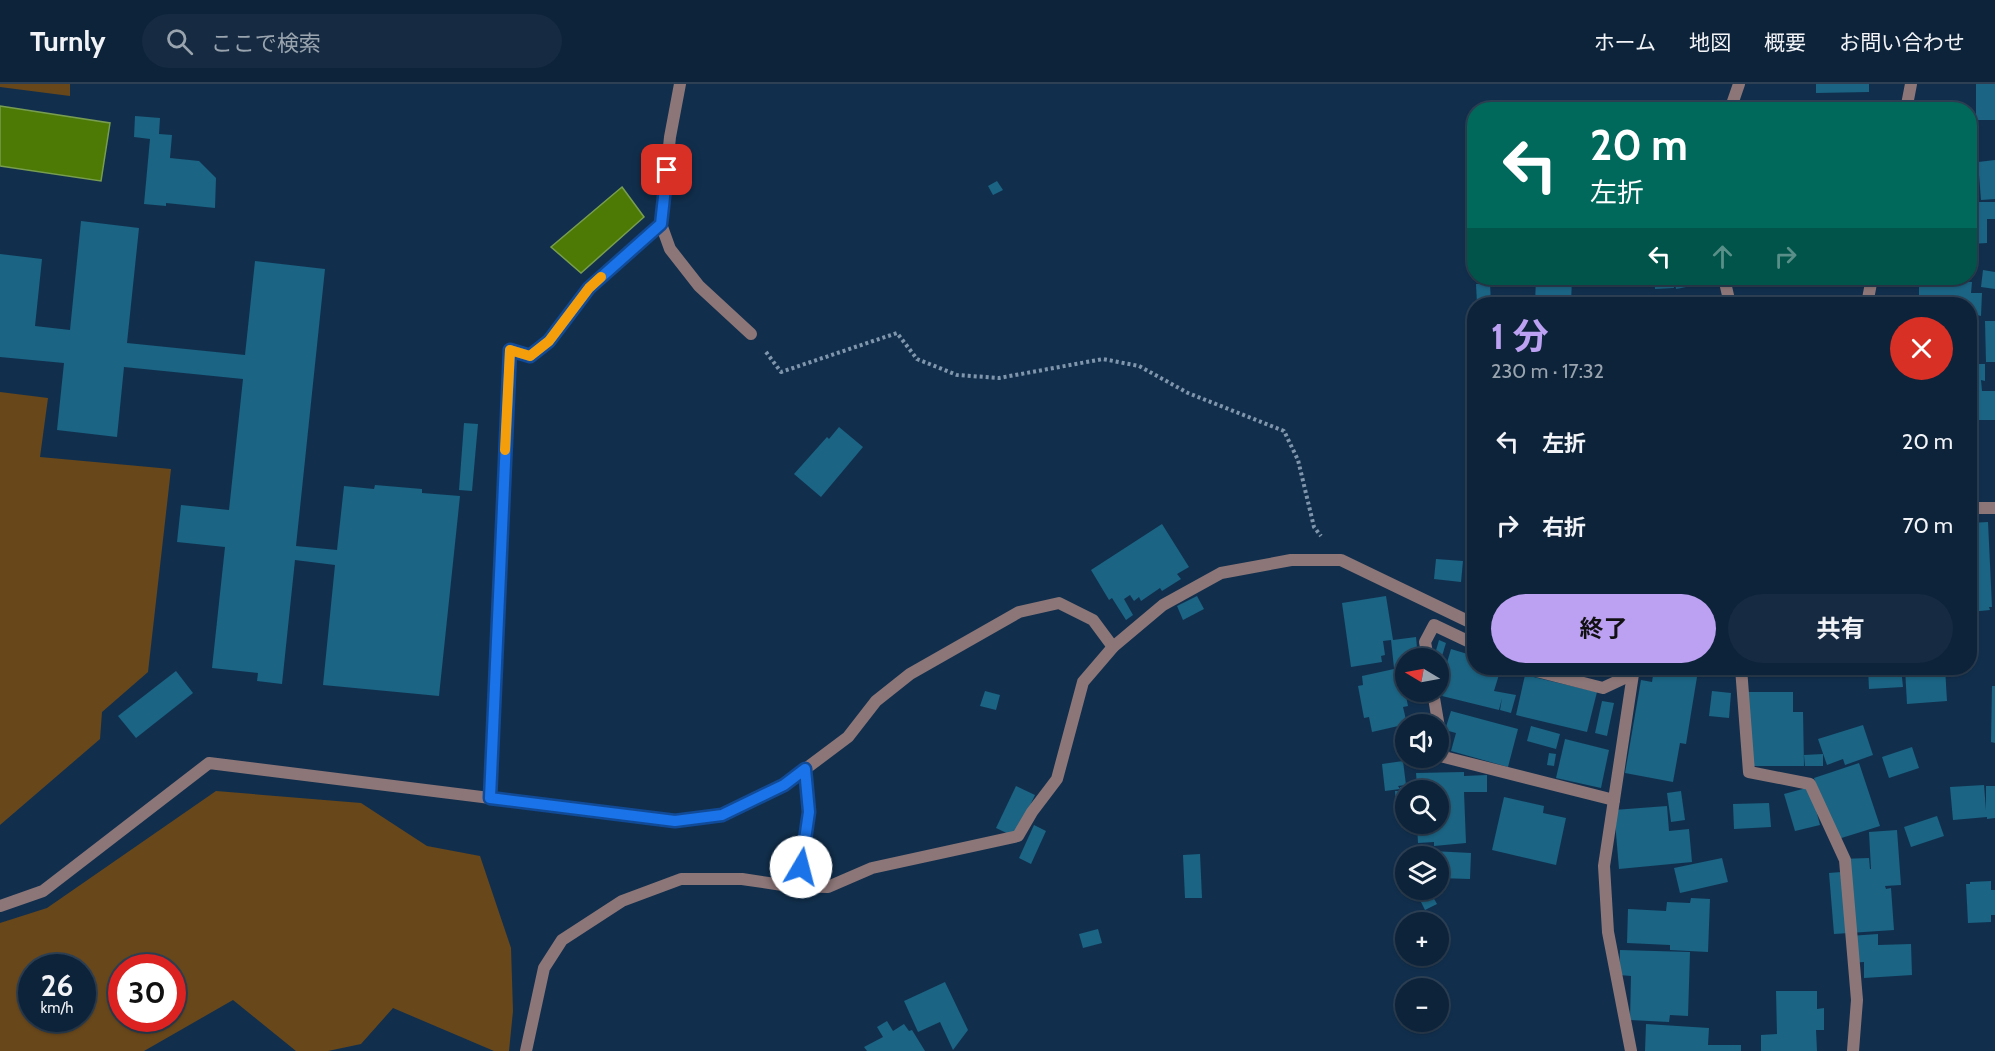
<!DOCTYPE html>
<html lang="ja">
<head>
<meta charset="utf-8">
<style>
  body { margin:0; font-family:Cabin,"Noto Sans JP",sans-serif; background:#162b42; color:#f1f3f6; height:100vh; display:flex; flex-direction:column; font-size:22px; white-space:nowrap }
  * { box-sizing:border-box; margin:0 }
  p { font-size:20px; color:#9aa4af }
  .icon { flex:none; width:33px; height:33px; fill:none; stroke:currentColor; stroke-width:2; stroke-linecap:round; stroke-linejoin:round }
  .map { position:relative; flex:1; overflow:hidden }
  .side { position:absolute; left:1467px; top:213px; width:510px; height:378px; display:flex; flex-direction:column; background:#0d233a; border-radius:24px; box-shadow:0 2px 4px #0004,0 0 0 2px #2d4054 }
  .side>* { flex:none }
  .hud { position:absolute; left:1467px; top:18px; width:510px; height:183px; border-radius:24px; box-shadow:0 2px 4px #0004,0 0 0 2px #2d4054; background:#00695c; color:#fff; overflow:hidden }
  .needle { width:39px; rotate:280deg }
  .tools { position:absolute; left:1395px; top:564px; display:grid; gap:12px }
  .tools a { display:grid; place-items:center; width:54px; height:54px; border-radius:50%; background:#0d233a; box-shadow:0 2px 4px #0004,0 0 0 2px #2d4054; font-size:30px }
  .speed { position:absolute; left:18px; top:870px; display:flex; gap:12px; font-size:30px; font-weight:700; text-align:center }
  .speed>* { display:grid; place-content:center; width:78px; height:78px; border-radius:50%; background:#0d233a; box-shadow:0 2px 4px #0004,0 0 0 2px #2d4054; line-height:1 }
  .speed small { font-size:15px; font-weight:400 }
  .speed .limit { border:9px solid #d22; background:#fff; color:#111 }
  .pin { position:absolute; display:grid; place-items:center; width:51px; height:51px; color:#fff; margin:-26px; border-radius:12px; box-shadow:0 3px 9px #0006 }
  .me { position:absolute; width:66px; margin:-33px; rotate:8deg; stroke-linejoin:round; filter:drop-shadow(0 0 4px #0008) }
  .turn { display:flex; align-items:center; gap:21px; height:126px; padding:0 24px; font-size:27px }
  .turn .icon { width:78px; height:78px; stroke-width:2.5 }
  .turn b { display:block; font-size:42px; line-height:51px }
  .lanes { display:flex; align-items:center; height:57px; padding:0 24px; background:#0003; justify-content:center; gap:30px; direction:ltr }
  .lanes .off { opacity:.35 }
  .round { display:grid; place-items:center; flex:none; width:63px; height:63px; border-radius:32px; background:#162b42 }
  .summary { display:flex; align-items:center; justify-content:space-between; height:102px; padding:0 24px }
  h1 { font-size:36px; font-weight:700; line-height:45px; color:#bca0f2 }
  .primary-button { display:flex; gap:12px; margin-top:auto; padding:12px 24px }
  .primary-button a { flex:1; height:69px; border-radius:36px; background:#bca0f2; color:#111; font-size:24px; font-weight:700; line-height:69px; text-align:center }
  .primary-button a+a { background:#162b42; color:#f1f3f6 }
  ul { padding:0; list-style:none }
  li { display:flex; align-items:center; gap:18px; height:84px; padding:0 24px }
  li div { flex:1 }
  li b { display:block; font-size:22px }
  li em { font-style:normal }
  header { display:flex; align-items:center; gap:36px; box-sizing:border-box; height:84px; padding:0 30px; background:#0d233a; border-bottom:2px solid #2d4054 }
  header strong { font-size:28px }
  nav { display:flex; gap:33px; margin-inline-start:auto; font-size:21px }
  .search { width:420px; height:54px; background:#162b42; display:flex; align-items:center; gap:15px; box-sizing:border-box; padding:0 21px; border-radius:33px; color:#9aa4af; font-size:22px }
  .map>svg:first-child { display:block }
  .green { fill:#68471b; fill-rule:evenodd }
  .water { fill:#4c7a05; stroke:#789d50; stroke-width:1.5 }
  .building { fill:#1b6483 }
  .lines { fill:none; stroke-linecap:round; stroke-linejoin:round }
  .path { stroke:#8096ac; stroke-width:4; stroke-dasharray:3 3; stroke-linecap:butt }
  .street { stroke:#8d7678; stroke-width:12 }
  .route-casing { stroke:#114b97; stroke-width:15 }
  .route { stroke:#1a73e8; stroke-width:10 }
  .slow { stroke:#f59e0b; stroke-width:10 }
</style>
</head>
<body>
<header>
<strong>Turnly</strong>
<div class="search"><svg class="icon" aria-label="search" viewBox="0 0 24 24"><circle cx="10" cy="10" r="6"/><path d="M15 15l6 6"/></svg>ここで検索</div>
<nav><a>ホーム</a><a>地図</a><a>概要</a><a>お問い合わせ</a></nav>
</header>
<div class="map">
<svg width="1995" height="967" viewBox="0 0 1995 967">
  <rect width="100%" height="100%" fill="#112f4d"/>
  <!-- green -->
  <g class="green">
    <polygon points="0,0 70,0 70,12 0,3"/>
    <polygon points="0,308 48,314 40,373 171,385 148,588 102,628 100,655 0,741"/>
    <path d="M216 707 361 719 427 762 480 772 511 864 513 927 509 967H494L393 924 361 960 328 967H296L233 916 144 967H0V839L47 824ZM32 884H82V934H32ZM122 884H172V934H122Z"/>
  </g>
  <!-- water -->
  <g class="water">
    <polygon points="0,22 110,39 101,97 0,82"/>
    <polygon points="622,103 644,133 581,189 551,163"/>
  </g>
  <!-- building -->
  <g class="building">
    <polygon points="1816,0 1869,0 1869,8 1816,9"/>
    <rect x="1976" y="0" width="19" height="36"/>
    <polygon points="135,32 160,34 159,50 172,51 170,74 199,77 216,94 215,124 166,119 166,122 144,120 150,55 134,53"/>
    <polygon points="1995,76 1995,115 1981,116 1978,78"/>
    <polygon points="997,97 1003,106 993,111 988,102"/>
    <polygon points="1970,118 1995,118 1995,135 1987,135 1987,159 1970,160"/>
    <polygon points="81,137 139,144 127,259 245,271 255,177 325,185 296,462 337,466 344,402 374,405 375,401 422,405 422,409 460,412 439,612 323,601 335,481 295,476 282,600 257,597 258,589 212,584 225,463 177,458 181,421 229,426 243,295 124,283 117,353 57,346 64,279 0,273 0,170 42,175 35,242 70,246"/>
    <polygon points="1983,186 1995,188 1995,205 1981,203"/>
    <polygon points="1536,194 1572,194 1571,220 1535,220"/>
    <polygon points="1654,194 1673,194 1674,204 1655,205"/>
    <polygon points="1674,194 1711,194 1712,198 1676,205"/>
    <polygon points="1919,195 1972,198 1971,209 1982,209 1981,232 1977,231 1974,271 1970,271 1970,220 1929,220 1929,217 1919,216"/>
    <polygon points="1490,199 1491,220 1477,220 1476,200"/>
    <polygon points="1985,237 1995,237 1995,278 1986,278"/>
    <polygon points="1970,280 1985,280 1985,297 1981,296 1982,307 1995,307 1995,336 1977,336 1976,332 1970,332"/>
    <polygon points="464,339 478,340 472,407 459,406"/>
    <polygon points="839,343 863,363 821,413 794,390 827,353 829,355"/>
    <polygon points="1988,438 1992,523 1989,523 1990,526 1970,528 1970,439"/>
    <polygon points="1162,440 1189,483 1177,490 1181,495 1162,507 1160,504 1141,517 1139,513 1134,517 1130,511 1124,515 1133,531 1126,536 1112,514 1109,516 1091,486"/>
    <polygon points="1436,475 1463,477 1461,498 1434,495"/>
    <polygon points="1197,512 1204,525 1183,536 1177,522"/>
    <polygon points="1386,512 1393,556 1416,553 1418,574 1406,574 1406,583 1394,584 1391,556 1383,557 1385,571 1381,572 1382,578 1351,583 1342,519"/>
    <polygon points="1439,556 1446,559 1442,572 1435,570"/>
    <polygon points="1451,565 1474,572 1474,584 1501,584 1494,607 1516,611 1511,629 1500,626 1502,614 1499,626 1442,612 1448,593 1443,592"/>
    <polygon points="1682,584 1727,584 1727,588 1682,585"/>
    <polygon points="1868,584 1901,584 1903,603 1869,605"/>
    <polygon points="1905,584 1945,584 1947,617 1907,620"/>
    <polygon points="1394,585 1397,598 1403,597 1408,622 1403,623 1407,640 1372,648 1369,633 1364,634 1358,602 1363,601 1362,592"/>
    <polygon points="1654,585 1697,593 1686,660 1680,659 1673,698 1625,689 1641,596 1652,598"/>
    <polygon points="176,587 193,609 136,654 118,632"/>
    <polygon points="1525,591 1597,608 1587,648 1516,631"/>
    <polygon points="1992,602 1995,602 1995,659 1991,658"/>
    <polygon points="985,607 1000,611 996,626 980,622"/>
    <polygon points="1712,607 1731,609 1729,634 1709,632"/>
    <polygon points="1746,608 1793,608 1793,628 1803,628 1804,682 1746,682"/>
    <polygon points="1602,617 1614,619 1607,652 1595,649"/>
    <polygon points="1451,627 1518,645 1508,683 1451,667 1456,649 1445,646"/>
    <polygon points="1863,641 1873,671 1845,681 1843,675 1827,681 1818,655"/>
    <polygon points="1531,642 1560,650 1556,665 1527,657"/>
    <polygon points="1565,655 1609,666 1601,704 1556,694"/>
    <polygon points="1912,663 1919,684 1889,694 1882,673"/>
    <polygon points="1549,669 1556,670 1554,682 1547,681"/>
    <polygon points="1823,670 1823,682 1805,682 1804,671"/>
    <polygon points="1403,677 1406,701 1398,702 1400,705 1385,707 1382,680"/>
    <polygon points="1859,679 1880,742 1835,756 1814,694"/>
    <polygon points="1464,688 1464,692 1487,691 1487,708 1464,708 1466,759 1434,762 1434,758 1418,759 1417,740 1438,740 1438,706 1406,706 1406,724 1396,724 1395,707 1400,707 1400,703 1417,702 1416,689"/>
    <polygon points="1984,701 1986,726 1986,702 1995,702 1995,734 1987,735 1987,733 1953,736 1950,703"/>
    <polygon points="1016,702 1035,711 1015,753 996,744"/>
    <polygon points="1810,703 1820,741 1795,747 1784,710"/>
    <polygon points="1681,707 1685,736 1671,738 1667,709"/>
    <polygon points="1504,713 1544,722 1543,729 1566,734 1556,781 1492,766"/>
    <polygon points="1769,719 1771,743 1734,745 1733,720"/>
    <polygon points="1667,722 1669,747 1689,745 1692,778 1619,785 1614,726"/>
    <polygon points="1937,732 1944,752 1911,763 1904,743"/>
    <polygon points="1034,741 1046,747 1031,780 1019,774"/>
    <polygon points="1897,746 1901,801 1885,802 1886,805 1891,804 1894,846 1834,850 1829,789 1841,788 1840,775 1869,774 1870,785 1871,785 1869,748"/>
    <polygon points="1432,767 1471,769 1470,795 1438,794 1438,772 1431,772"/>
    <polygon points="1200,770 1202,814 1185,814 1183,771"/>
    <polygon points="1722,774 1728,798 1680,809 1674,784"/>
    <polygon points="1991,797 1991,806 1995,806 1995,831 1991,831 1991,838 1968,839 1966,800 1970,800 1970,798"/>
    <polygon points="1415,806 1429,806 1437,820 1425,826"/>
    <polygon points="1691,814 1710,815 1708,868 1670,866 1670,861 1627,859 1628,825 1666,827 1667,818 1690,819"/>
    <polygon points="1098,845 1102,859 1083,864 1079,850"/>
    <polygon points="1878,850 1878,861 1911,860 1912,891 1864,894 1864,878 1850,879 1849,852"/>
    <polygon points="1620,866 1690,868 1688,932 1670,931 1669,938 1630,936 1631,892 1619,891"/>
    <polygon points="945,898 968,946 953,966 940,938 918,948 904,917"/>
    <polygon points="1776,907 1817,907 1817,925 1824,924 1824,946 1816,946 1817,967 1761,967 1761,951 1777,950"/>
    <polygon points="887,937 893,947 904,940 909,947 912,946 925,967 867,967 864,963 883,953 877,943"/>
    <polygon points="1646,940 1709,944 1708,961 1741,961 1741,967 1645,967"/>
  </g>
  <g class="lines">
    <!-- path -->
    <polyline class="path" points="766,268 781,288 897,249 917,275 957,291 999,294 1103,275 1139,282 1188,309 1284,347 1298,376 1314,443 1321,452"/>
    <!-- street -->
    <g class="street">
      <polyline points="680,0 670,53 661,140 670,165 699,202 751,250"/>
      <polyline points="1730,26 1739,0"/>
      <polyline points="1906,26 1911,0"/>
      <polyline points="1724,194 1730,220"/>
      <polyline points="1867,220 1872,194"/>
      <polyline points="1970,424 1995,424"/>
      <polyline points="1428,574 1425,558 1434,541 1474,560"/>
      <polyline points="1525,584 1603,604 1633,590 1606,584"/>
      <polyline points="1741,584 1749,688 1810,700 1845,776 1857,916 1853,967"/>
      <polyline points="1433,608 1444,673 1614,716"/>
      <polyline points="490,714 510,266 530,272 549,257 589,204 661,140"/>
      <polyline points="789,802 828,803 872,784 1018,752 1032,728 1057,695 1083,598 1113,563 1163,521 1221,489 1291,476 1341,476 1474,540"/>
      <polyline points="0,822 43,807 209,679 675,737 722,731 784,701 848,653 876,617 910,590 1019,528 1059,519 1093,536 1113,563"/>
      <polyline points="526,967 544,884 562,856 622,817 681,795 742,795 789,802 801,783 809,727 805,685"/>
      <polyline points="1631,967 1608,848 1604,782 1633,590 1636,584"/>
    </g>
  </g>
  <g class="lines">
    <!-- route casing -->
    <g class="route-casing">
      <polyline id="route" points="667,86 661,140 589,204 549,257 530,272 510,266 490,714 675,737 722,731 784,701 805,685 809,728 801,783"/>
    </g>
    <!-- route -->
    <use href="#route" class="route"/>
    <!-- slow -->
    <polyline class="slow" points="505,366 510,266 530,272 549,257 589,204 601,193"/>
  </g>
</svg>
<div class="tools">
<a><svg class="needle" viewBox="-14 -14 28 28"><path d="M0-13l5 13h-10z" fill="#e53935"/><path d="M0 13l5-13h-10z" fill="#9aa4af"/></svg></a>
<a><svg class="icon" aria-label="sound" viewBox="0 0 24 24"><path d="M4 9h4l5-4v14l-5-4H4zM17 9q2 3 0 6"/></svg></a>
<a><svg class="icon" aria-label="search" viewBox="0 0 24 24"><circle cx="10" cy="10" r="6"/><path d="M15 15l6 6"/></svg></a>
<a><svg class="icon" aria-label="layers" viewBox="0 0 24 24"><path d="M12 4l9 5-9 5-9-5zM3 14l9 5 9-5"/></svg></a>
<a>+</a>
<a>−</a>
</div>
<div class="speed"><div>26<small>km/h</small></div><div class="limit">30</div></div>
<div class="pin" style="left:667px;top:86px;background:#d93025"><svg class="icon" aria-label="arrive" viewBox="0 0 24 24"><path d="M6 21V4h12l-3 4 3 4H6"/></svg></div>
<svg class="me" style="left:801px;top:783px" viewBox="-20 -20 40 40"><circle r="19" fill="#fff"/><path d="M0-13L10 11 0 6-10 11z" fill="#1a73e8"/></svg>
<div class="hud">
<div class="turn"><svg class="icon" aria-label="left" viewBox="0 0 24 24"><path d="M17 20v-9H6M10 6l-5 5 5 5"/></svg><div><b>20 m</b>左折</div></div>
<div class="lanes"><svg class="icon" aria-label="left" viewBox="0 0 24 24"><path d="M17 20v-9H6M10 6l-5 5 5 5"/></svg><svg class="icon off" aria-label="ahead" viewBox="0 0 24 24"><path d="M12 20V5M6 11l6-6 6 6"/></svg><svg class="icon off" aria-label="right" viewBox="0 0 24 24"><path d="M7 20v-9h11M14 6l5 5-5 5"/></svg></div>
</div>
<section class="side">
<div class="summary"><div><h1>1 分</h1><p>230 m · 17:32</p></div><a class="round" style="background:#d93025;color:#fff"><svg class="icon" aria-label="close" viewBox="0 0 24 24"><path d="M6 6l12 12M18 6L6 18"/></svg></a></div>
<ul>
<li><svg class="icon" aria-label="left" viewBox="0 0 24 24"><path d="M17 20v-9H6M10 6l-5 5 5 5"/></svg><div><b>左折</b></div><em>20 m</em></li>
<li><svg class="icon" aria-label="right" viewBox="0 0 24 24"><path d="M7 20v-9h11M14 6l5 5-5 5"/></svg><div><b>右折</b></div><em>70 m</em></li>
</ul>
<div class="primary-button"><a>終了</a><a>共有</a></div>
</section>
</div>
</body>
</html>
